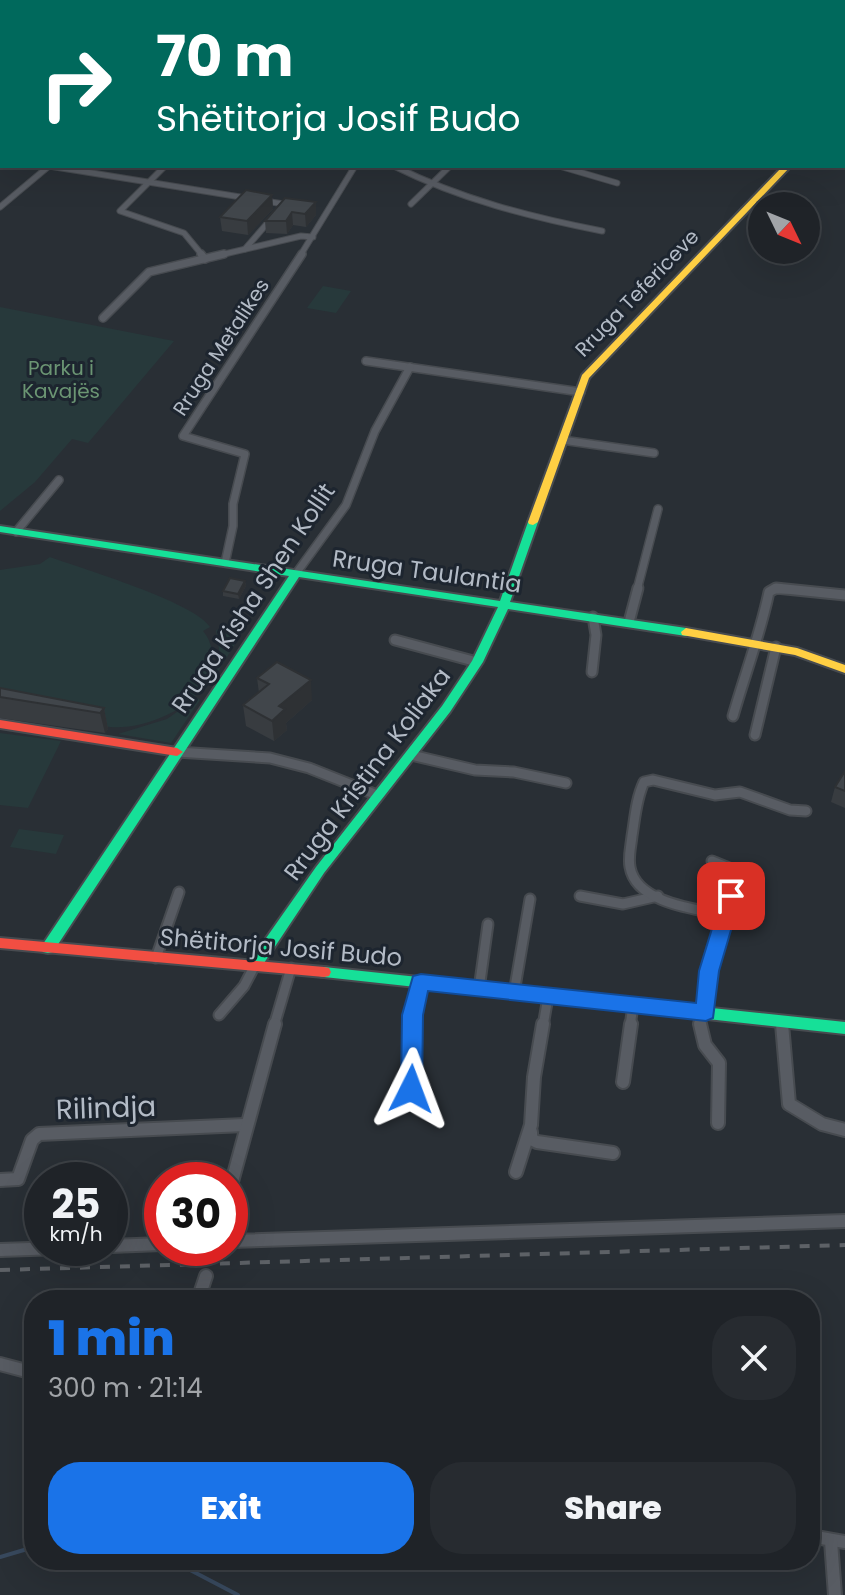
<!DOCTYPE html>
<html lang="en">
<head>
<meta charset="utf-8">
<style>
  body { margin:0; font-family:Poppins,sans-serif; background:#272b30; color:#f1f3f6; height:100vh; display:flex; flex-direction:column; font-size:30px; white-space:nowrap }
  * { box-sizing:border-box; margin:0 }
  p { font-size:26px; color:#a1a4a8 }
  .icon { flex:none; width:44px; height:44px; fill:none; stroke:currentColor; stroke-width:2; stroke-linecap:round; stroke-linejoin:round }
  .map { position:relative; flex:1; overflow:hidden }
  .details { position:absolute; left:24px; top:1290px; width:796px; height:280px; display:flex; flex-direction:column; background:#1f2328; border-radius:32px; box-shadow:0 8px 32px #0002,0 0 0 2px #3c4045 }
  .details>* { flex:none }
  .top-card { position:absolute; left:0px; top:0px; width:846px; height:168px; box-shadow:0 8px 32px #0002,0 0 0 2px #3c4045; background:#00695c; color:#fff; overflow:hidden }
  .needle { width:52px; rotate:133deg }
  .controls { position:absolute; left:748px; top:192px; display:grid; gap:16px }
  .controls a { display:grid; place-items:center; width:72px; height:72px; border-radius:50%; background:#1f2328; box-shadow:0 8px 32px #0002,0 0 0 2px #3c4045; font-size:40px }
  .speed { position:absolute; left:24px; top:1162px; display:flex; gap:16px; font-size:40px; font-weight:700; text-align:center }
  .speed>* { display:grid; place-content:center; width:104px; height:104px; border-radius:50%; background:#1f2328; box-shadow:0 8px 32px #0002,0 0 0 2px #3c4045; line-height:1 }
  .speed small { font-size:20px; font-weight:400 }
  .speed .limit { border:12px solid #d22; background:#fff; color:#111 }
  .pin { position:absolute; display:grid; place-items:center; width:68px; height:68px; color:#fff; margin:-34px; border-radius:16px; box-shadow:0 4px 12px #0006 }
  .me { position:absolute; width:88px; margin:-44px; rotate:3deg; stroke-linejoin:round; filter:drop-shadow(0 0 6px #0008) }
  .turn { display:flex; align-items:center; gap:28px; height:168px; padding:0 24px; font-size:36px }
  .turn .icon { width:104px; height:104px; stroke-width:2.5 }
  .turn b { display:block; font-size:56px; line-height:68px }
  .round { display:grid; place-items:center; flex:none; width:84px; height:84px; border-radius:32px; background:#272b30 }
  .summary { display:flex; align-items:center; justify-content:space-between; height:136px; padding:0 24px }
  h1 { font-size:48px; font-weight:800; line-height:60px; color:#1a73e8 }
  .button { display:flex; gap:16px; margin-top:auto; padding:16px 24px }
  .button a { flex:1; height:92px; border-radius:32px; background:#1a73e8; color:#fff; font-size:32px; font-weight:800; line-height:92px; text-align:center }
  .button a+a { background:#272b30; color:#f1f3f6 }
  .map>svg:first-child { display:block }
  .green { fill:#27393b }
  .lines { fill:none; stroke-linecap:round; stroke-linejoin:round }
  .stream { stroke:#38495e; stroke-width:4 }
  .street-far3-casing { stroke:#474b50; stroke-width:7 }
  .street-far2-casing { stroke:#474b50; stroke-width:10 }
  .street-far1-casing { stroke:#474b50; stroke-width:13 }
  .street-casing { stroke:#474b50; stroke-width:16 }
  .fast-casing { stroke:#474b50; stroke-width:4 }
  .slow-casing { stroke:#474b50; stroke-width:4 }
  .jam-casing { stroke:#474b50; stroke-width:4 }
  .street-far3 { stroke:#585c63; stroke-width:5 }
  .street-far2 { stroke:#585c63; stroke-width:7 }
  .street-far1 { stroke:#585c63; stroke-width:9 }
  .street { stroke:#585c63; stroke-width:12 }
  .fast { fill:#16e098; fill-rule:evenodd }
  .slow { fill:#ffcf43; fill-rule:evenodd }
  .jam { fill:#f24e42; fill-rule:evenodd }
  .rail { stroke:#5d6166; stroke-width:4; stroke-dasharray:10 10; stroke-linecap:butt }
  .wall { fill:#383c40 }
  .shaded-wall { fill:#2e3134 }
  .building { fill:#41464b; stroke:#2e3134; stroke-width:2 }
  .route { fill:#1a73e8; stroke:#114b97; stroke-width:2 }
  .labels { text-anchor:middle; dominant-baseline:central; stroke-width:6; stroke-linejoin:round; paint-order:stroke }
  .far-street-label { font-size:20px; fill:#b3bbc6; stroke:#1d252f }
  .far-park-label { font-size:20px; fill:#6b9573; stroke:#1d252f }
  .street-label { font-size:24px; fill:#b3bbc6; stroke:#1d252f }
  .near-street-label { font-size:28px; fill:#b3bbc6; stroke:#1d252f }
</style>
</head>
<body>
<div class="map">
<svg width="845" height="1595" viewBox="0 0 845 1595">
  <rect width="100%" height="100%" fill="#292f35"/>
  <!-- green -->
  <g class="green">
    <polygon points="323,286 351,291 336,313 307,308"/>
    <polygon points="0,307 174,341 88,443 72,439 35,482 0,511"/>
    <path d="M50 557C83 569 194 602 210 627L203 631C215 645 215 666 206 682 189 711 142 730 110 727 79 724 29 701 0 688V570L40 564Z"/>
    <polygon points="231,627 243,631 214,678 219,649 216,630"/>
    <polygon points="197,698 200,700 171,743 118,734 167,719"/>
    <polygon points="0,733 61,741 28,808 0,805"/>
    <polygon points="19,829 64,835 56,854 10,847"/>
  </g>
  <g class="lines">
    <!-- stream -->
    <g class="stream">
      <polyline points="0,1557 34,1547"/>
      <polyline points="171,1560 238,1595"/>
    </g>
    <!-- street-far3 casing -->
    <g class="street-far3-casing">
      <g id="street-far3">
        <polyline points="254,0 269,2"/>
        <polyline points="165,166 120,211 184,233 203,256"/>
        <path d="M394 166C460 199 530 217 602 231"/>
        <polyline points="559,166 617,183"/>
        <polyline points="411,204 450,166"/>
        <polyline points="0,207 49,166 290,205"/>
        <polyline points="245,249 271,219"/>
        <polyline points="216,256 301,236 313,237"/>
        <polyline points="300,256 355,166"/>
      </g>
    </g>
    <!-- street-far2 casing -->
    <g class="street-far2-casing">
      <g id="street-far2">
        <polyline points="201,254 205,259"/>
        <polyline points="103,318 149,272 224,254"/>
        <polyline points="366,361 581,392"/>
        <polyline points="562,440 654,453"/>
        <polyline points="16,532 59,480"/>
        <polyline points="225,563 233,526 233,504 245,454 183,436 302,254"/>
        <polyline points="295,575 346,505 375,431 410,367"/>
        <polyline points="637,590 658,509"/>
        <polyline points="773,590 794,590"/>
      </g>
    </g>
    <!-- street-far1 casing -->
    <g class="street-far1-casing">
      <g id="street-far1">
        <polyline points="629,622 638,588"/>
        <polyline points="395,640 477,662"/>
        <polyline points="592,672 596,635 593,617"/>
        <path d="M733 716C745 674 760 635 769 592L776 588 845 595"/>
        <polyline points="755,735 776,647"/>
        <polyline points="177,752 270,758 309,768 377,795"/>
        <polyline points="411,755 475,770 514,772 566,783"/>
        <polyline points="580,896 623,904 658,896"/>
        <path d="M724 915C695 909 636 903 630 867 628 857 631 846 632 836 635 818 636 799 644 782L653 780 715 795 740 792 790 810 806 811"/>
        <polyline points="156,958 179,892"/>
        <polyline points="479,989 488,924"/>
        <polyline points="514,993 530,899"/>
        <polyline points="697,1011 701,1026"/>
        <polyline points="706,1012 709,971 739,872 712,861"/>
        <polyline points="219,1015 244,986 255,965"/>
        <polyline points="782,1021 782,1026"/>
        <polyline points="274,1026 291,968"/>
        <polyline points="412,1026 421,982"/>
        <polyline points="543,1026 548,997"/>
        <polyline points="630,1026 633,1006"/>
      </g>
    </g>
    <!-- street casing -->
    <g class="street-casing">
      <g id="street">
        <polyline points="700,1024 705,1045 719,1063 718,1123"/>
        <polyline points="782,1024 789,1104 822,1124 845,1130"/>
        <polyline points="623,1082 631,1024"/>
        <polyline points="411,1089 412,1024"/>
        <polyline points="531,1132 531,1139 537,1142 613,1153"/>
        <polyline points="516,1172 531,1125 534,1077 543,1024"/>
        <polyline points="0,1180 18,1179 32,1140 39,1134 245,1125"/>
        <polyline points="230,1189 275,1024"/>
        <polyline points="230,1241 845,1221"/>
        <polyline points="110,1246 162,1244"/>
        <polyline points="0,1250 60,1248"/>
        <polyline points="198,1300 206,1276"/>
        <polyline points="0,1364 34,1373"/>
        <polyline points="810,1536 845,1542"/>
        <polyline points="831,1541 835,1595"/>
      </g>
    </g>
    <!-- fast casing -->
    <g class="fast-casing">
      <g id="fast">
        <polygon points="118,0 125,0 123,2 116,2"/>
        <polygon points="510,0 606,0 617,2 521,2"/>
        <rect x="844" y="10" width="1" height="4"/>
        <rect x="0" y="37" width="2" height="4"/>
        <polygon points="844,48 845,48 844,59"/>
        <rect x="0" y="104" width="2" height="6"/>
        <rect x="844" y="160" width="1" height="5"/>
        <polygon points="533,519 538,522 510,602 686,628 691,632 690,635 686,636 508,609 483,662 450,712 324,873 260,969 255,970 250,969 248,965 250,961 316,867 442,706 472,661 498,607 299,577 53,952 48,953 43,952 41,948 43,944 289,576 0,532 0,526 500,601 528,522"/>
        <polygon points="324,967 845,1022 845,1034 324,977 319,976 317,972 319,968"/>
      </g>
    </g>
    <!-- slow casing -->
    <g class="slow-casing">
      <g id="slow">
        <rect x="844" y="148" width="1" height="4"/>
        <polygon points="783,166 791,166 589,378 538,522 533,525 529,524 528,522 582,375"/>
        <polygon points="686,628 797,648 845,665 845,673 795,655 682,635 681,632"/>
      </g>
    </g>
    <!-- jam casing -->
    <g class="jam-casing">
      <g id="jam">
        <polygon points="0,720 177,748 183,752 177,756 0,728"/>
        <polygon points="0,938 324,967 329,968 331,972 329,976 324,977 0,948"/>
      </g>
    </g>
    <!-- street-far3 -->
    <use href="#street-far3" class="street-far3"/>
    <!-- street-far2 -->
    <use href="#street-far2" class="street-far2"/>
    <!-- street-far1 -->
    <use href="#street-far1" class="street-far1"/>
    <!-- street -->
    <use href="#street" class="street"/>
    <!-- fast -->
    <use href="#fast" class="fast"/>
    <!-- slow -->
    <use href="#slow" class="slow"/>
    <!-- jam -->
    <use href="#jam" class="jam"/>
    <!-- rail -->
    <polyline class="rail" points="0,1270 845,1245"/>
  </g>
  <!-- wall -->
  <g class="wall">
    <polygon points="272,195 273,209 248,235 222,231 220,217"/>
    <polygon points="285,198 316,215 306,227 293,225 287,234 266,233 265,221"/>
    <polygon points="245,581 246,586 239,599 223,596 223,591"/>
    <polygon points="257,678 312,700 286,723 287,730 274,741 246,726 243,705 259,693"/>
    <polygon points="0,688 104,708 108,729 105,733 0,718"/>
    <polygon points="845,771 845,808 831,802 835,787"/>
  </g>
  <!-- shaded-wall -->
  <g class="shaded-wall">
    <polygon points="272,195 273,209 248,235 247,221"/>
    <polygon points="316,202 316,215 306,227 305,214"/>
    <polygon points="292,212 293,225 287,234 286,221"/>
    <polygon points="245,581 246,586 239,599 238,594"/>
    <polygon points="311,680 312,700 286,723 287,730 274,741 272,721 279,706"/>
    <polygon points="104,708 108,729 105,733 100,713"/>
  </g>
  <!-- building -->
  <g class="building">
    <polygon points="246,190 272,195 247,221 220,217"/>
    <polygon points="285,198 316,202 305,214 292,212 286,221 265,221"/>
    <polygon points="230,578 245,581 238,594 223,591"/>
    <polygon points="277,662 311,680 279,706 285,709 272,721 243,705 269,684 257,678"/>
    <polygon points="0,688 104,708 100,713 0,697"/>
    <polygon points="845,771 845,791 835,787"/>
  </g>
  <!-- route -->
  <polygon class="route" points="731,889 738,891 741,896 719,971 713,1018 706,1021 428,991 423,1015 422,1089 419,1095 411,1098 404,1095 401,1089 402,1015 413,976 421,974 696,1003 699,971 722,896 725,891"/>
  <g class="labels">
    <!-- far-street labels -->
    <g class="far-street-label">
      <text transform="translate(637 293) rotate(-46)">Rruga Tefericeve</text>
      <text transform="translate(221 347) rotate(-57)">Rruga Metalikes</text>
    </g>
    <!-- far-park labels -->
    <g class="far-park-label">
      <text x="61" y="368">Parku i<tspan x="61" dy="23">Kavajës</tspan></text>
    </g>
    <!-- street labels -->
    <g class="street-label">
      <text transform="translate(427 571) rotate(8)">Rruga Taulantia</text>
      <text transform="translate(253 598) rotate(-56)">Rruga Kisha Shen Kollit</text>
      <text transform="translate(367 774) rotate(-53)">Rruga Kristina Koliaka</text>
      <text transform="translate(281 947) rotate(5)">Shëtitorja Josif Budo</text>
    </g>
    <!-- near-street labels -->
    <g class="near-street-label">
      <text transform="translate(106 1108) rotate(-2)">Rilindja</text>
    </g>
  </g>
</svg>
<div class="controls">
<a><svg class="needle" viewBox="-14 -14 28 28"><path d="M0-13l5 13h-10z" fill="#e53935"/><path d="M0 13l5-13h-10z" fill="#a1a4a8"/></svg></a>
</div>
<div class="speed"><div>25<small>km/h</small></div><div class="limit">30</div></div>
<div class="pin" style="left:731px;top:896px;background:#d93025"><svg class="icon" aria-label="arrive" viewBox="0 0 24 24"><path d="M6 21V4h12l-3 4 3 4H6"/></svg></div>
<svg class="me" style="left:411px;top:1089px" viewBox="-20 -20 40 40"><path d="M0-17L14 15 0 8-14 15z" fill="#1a73e8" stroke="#fff" stroke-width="4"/></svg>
<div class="top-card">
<div class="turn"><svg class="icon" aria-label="right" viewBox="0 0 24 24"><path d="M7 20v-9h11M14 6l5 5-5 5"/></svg><div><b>70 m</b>Shëtitorja Josif Budo</div></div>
</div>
<section class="details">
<div class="summary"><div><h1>1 min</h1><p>300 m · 21:14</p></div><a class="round"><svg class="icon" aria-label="close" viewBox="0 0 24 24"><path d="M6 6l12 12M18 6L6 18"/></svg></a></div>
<div class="button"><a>Exit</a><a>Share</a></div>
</section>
</div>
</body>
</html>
